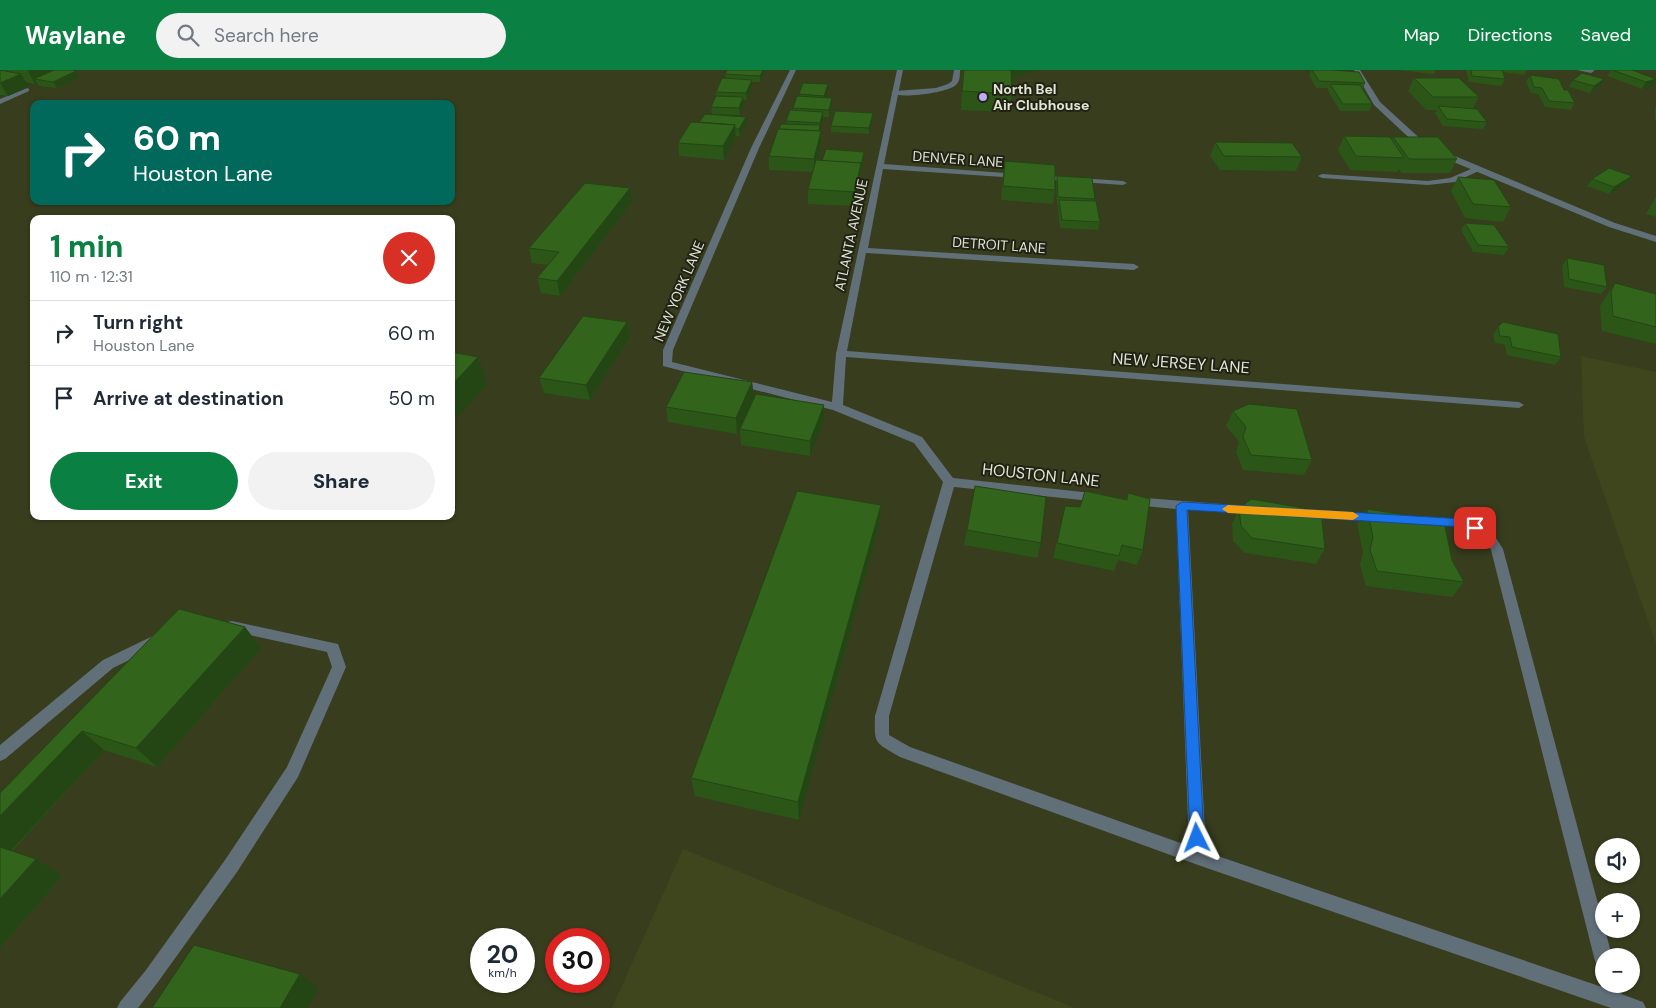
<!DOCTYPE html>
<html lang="en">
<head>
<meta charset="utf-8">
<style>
  body { margin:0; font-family:"DM Sans",sans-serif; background:#f2f2f3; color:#1f2937; height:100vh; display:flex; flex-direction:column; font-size:19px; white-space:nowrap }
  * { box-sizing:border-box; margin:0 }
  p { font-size:16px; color:#747a83 }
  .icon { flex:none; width:28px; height:28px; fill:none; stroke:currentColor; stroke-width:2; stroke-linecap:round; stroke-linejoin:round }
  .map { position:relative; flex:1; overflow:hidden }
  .sheet { position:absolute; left:30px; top:145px; width:425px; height:305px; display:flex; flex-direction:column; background:#fff; border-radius:10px; box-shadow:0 1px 4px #0004 }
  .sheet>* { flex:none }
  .hud { position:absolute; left:30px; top:30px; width:425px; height:105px; border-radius:10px; box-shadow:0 1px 4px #0004; background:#00695c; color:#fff; overflow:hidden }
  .tools { position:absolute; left:1595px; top:768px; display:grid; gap:10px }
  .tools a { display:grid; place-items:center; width:45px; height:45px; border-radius:50%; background:#fff; box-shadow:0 1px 4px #0004; font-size:25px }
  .speed { position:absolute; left:470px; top:858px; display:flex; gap:10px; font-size:25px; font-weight:700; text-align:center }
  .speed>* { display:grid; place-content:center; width:65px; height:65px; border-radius:50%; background:#fff; box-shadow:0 1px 4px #0004; line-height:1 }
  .speed small { font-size:12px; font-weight:400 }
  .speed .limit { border:8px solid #d22; background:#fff; color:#111 }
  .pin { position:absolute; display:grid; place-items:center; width:42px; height:42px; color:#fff; margin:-21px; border-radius:10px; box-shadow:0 2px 8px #0006 }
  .me { position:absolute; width:55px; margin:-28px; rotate:357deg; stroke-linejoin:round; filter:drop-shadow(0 0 4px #0008) }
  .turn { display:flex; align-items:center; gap:18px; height:105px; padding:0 20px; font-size:22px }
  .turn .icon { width:65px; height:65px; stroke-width:2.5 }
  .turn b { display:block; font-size:35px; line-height:42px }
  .round { display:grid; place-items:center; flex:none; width:52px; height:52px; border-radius:26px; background:#f2f2f3 }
  .headline { display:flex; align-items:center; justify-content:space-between; height:85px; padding:0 20px }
  h1 { font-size:30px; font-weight:800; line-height:38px; color:#0b8043 }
  .cta { display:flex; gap:10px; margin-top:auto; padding:10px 20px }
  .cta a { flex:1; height:58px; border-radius:30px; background:#0b8043; color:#fff; font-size:20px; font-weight:800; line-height:58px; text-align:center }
  .cta a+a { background:#f2f2f3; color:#1f2937 }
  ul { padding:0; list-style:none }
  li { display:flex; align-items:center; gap:15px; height:65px; padding:0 20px; border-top:1px solid #e0e1e3 }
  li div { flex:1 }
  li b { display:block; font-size:19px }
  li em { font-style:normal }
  header { display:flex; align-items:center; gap:30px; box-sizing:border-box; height:70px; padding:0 25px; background:#0b8043; color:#fff }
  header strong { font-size:24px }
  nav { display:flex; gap:28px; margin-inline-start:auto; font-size:18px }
  .search { width:350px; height:45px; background:#f2f2f3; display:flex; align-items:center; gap:12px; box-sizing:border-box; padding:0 18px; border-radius:28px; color:#747a83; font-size:19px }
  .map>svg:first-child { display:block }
  .built { fill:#3f461e }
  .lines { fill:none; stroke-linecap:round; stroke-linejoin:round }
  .service { fill:#616f79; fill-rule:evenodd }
  .minor { fill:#616f79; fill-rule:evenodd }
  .tertiary { fill:#616f79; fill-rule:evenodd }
  .wall { fill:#2b5618 }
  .shaded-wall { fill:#234614 }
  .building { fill:#32641c; stroke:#234614 }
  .route { fill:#1a73e8; stroke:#114b97 }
  .slow { fill:#f59e0b }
  .poi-dot { fill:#bfa8f4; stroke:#1f2214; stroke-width:2 }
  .labels { text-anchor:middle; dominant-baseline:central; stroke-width:4; stroke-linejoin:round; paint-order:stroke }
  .far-poi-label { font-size:14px; font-weight:bold; fill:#e1e5d2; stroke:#1f2214; text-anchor:start }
  .far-street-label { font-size:14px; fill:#e1e5d2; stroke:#1f2214 }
  .street-label { font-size:16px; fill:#e1e5d2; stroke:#1f2214 }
</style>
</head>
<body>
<header>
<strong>Waylane</strong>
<div class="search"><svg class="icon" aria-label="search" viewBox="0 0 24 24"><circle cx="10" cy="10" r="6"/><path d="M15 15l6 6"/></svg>Search here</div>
<nav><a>Map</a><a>Directions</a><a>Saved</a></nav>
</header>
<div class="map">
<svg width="1656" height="938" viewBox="0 0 1656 938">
  <rect width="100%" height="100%" fill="#373d1d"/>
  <!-- built -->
  <g class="built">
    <polygon points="1581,286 1656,302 1656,574 1584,367"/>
    <polygon points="683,779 1075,938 612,938"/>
  </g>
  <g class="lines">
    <!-- service -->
    <g class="service">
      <path d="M954 0H960C960 7 960 13 953 17 943 23 900 29 891 23L895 21 936 18 948 14 952 11Z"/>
      <polygon points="1577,0 1594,0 1594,1 1591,3"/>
      <polygon points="1478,96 1482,98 1481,100 1455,112 1428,115 1322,108 1318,106 1322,104 1428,111 1450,108"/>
      <polygon points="232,551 338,574 346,597 298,707 237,802 158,912 138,938 117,938 120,932 146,900 225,790 287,697 332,597 327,582 227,560 225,556 227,552"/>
      <polygon points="157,564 162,566 164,570 162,574 113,598 5,689 0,691 0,675 103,590"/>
    </g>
    <!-- minor -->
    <g class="minor">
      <path d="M790 0H796L759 78 673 280 672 292 832 332 836 284 897 0H903L884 94 1019 104 1023 106 1019 108 883 99 868 178 1134 194 1139 197 1134 200 866 183 847 281 1519 332 1524 335 1519 338 846 287 843 335 922 367 953 408 1101 424 1107 428 1101 432 954 417 889 646V665L910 677 1189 776 1176 439 1133 435 1127 431 1133 427 1259 437 1261 440 1255 444 1188 439 1206 782 1602 917 1604 908V914H1619L1621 924 1643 932 1646 938H1611L1198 795 900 687C875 672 874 675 875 646L943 412 914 373 833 340 663 296V280L751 78Z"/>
      <polygon points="27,18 29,19 29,21 0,34 0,29"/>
      <polygon points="1035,105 1123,111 1127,113 1123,115 1038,109 1034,107"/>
      <polygon points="1305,439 1378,444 1384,448 1378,452 1305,447 1299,443"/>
      <polygon points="1427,447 1464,449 1490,459 1503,479 1612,886 1604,886 1604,900 1598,897 1595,891 1491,480 1482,465 1463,457 1423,454 1421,451 1423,448"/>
    </g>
    <!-- tertiary -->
    <polygon class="tertiary" points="1354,0 1360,0 1380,32 1426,74 1615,153 1656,166 1656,172 1609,157 1420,78 1374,35"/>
  </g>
  <!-- wall -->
  <g class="wall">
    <polygon points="0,0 72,0 80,7 57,18 39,16 37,13 35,14 26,12 29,17 8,26 0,25"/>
    <polygon points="727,0 767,0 760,12 752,12 752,16 747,30 743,30 744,34 740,45 712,44 711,37 716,26 716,22 726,9 725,4"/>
    <polygon points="963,0 1036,0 1011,9 1012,24 1009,42 961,40"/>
    <polygon points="1311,0 1332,0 1365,13 1363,19 1372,34 1369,41 1340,41 1328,21 1328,18 1316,18 1309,5"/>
    <polygon points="1398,0 1436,0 1434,4"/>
    <polygon points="1466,0 1527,0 1524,5 1503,2 1505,9 1501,16 1469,12"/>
    <polygon points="1611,0 1632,0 1653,16 1642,19 1607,6"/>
    <polygon points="1530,5 1575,33 1571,40 1545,37 1538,24 1531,23 1526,12"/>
    <polygon points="1414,8 1479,27 1473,38 1487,52 1483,59 1443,56 1435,43 1437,40 1426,40 1408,21"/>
    <polygon points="1604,9 1600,16 1590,23 1569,17 1573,10"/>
    <polygon points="828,21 825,28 832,35 829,47 823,47 820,60 821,74 817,90 864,89 860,103 855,136 808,134 808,119 812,102 769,100 769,86 779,59 786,54 786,51 793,40 793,38 799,26 799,24"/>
    <polygon points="1656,35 1656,49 1655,49 1655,38"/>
    <polygon points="873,43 872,50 869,64 831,62 831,56"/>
    <polygon points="746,54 740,66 736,66 736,68 724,90 679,86 678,73"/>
    <polygon points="1344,66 1392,70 1393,67 1457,89 1450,103 1402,103 1399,99 1398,102 1350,100 1338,80"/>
    <polygon points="1215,72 1302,87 1296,101 1220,100 1210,86"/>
    <polygon points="1005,91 1055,120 1053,134 1001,130 1003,105"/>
    <polygon points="1057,106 1095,129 1094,131 1100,152 1098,160 1060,158 1058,137 1058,135 1057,134 1056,113"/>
    <polygon points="1632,106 1627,113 1609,124 1587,116 1592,109"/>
    <polygon points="1458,107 1511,137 1503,152 1465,148 1451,121"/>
    <polygon points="1656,126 1656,147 1646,144"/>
    <polygon points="632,132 560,226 541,223 537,208 548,195 532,193 529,178"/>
    <polygon points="1465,153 1509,177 1504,185 1473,182 1461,160"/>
    <polygon points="1567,188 1607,217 1601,224 1564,217 1562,196"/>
    <polygon points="1615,213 1656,224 1656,274 1602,261 1600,236 1605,228"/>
    <polygon points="627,252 630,267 590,330 544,323 539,308"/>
    <polygon points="1498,257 1561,287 1555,295 1507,285 1505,275 1495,273 1493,265"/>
    <polygon points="752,312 754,327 737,364 668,352 666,337"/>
    <polygon points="1233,341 1312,390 1304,405 1243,400 1236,382 1239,372 1226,356"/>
    <polygon points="824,350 810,386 741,375 740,359"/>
    <polygon points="975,416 1041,473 1037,488 964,475"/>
    <polygon points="1128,423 1143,480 1137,495 1118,490 1114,501 1053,488 1065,436 1080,437 1125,430"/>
    <polygon points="881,435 879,456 799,750 695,726 691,708"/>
    <polygon points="1239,439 1325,479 1316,494 1245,483 1233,471 1232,454"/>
    <polygon points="1367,439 1452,490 1464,512 1452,527 1366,516 1360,495 1363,482 1357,454"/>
    <polygon points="179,539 245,557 261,578 157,697 104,680 12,781 36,789 62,806 0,878 0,723"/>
  </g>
  <!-- shaded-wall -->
  <g class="shaded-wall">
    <polygon points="30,0 58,0 34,9 37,13 35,14 28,1"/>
    <polygon points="763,0 767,0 760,12 760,6"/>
    <polygon points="1010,0 1036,0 1008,10"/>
    <polygon points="76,1 80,7 57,18 53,12"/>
    <polygon points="21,4 29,17 8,26 0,13"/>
    <polygon points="1604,9 1600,16 1590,23 1594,16"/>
    <polygon points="1656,9 1653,16 1642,19 1646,12"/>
    <polygon points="752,10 752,16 747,30 746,23"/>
    <polygon points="828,14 828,21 824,32 824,26"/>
    <polygon points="743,27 744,34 740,45 739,38"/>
    <polygon points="832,28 832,35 829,47 829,40"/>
    <polygon points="823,42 823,49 820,60 820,62 821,61 821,74 814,103 814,89 820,53"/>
    <polygon points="873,43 872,50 869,64 869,58"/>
    <polygon points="746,47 746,54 740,66 739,59"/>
    <polygon points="735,55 736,68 724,90 723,76"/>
    <polygon points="864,82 864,89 860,103 855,136 855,122 861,93"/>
    <polygon points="1632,106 1627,113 1609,124 1614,117"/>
    <polygon points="630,118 632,132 560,226 557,211"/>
    <polygon points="627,252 630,267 590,330 586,315"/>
    <polygon points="478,287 487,314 451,354 451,316"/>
    <polygon points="752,312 754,327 737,364 736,348"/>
    <polygon points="824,335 824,350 810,386 810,371"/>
    <polygon points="881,435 879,456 799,750 798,732"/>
    <polygon points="245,557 261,578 157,697 136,678"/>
    <polygon points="82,661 104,680 6,786 0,782 0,746"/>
    <polygon points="36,789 62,806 0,878 0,829"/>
    <polygon points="300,904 319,918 307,938 280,938"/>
  </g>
  <!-- building -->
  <g class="building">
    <polygon points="0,0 21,4 0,13"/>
    <polygon points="54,0 72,0 76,1 53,12 34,9"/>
    <polygon points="727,0 763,0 760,6 725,4"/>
    <polygon points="964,0 1011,0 1012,24 962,21"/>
    <polygon points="1312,0 1332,0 1359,2 1365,13 1319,11"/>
    <polygon points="1471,0 1502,0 1505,9 1472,6"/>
    <polygon points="1612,0 1632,0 1656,9 1646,12"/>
    <polygon points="1582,3 1604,9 1594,16 1573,10"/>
    <polygon points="1530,5 1559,9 1564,20 1568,20 1575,33 1549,31 1542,18 1534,17"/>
    <polygon points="722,8 752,10 746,23 716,22"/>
    <polygon points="1414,8 1459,8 1479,27 1433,27"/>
    <polygon points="803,13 828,14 824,26 799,24"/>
    <polygon points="1330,14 1360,15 1372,34 1343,34"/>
    <polygon points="716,26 743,27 739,38 711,37"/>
    <polygon points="797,26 832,28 829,40 793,38"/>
    <polygon points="1438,36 1477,39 1487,52 1447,49"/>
    <polygon points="790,40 823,42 820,53 786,51"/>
    <polygon points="835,41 873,43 869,58 831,56"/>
    <polygon points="705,44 746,47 739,59 735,59 735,55 699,52"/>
    <polygon points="691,52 735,55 723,76 678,73"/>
    <polygon points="781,54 820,55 819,61 779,59"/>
    <polygon points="778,59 821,61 814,89 769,86"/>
    <polygon points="1344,66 1390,67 1404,88 1356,86"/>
    <polygon points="1393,67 1438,67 1457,89 1409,89"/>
    <polygon points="1215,72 1292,73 1302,87 1224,86"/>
    <polygon points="826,79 864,82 861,96 861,93 822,91"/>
    <polygon points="816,90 861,93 855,122 808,119"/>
    <polygon points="1005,91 1055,95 1055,120 1003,116"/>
    <polygon points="1609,98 1632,106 1614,117 1592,109"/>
    <polygon points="1057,106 1092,108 1095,129 1058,127"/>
    <polygon points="1458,107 1494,110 1511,137 1473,134"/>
    <polygon points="585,113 630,118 557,211 537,208 559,182 529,178"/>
    <polygon points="1059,130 1096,131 1100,152 1062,150"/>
    <polygon points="1465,153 1494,155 1509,177 1478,175"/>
    <polygon points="1567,188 1604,195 1607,217 1569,209"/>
    <polygon points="1615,213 1656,224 1656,257 1613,246 1611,222"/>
    <polygon points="583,246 627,252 586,315 539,308"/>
    <polygon points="1503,252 1558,264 1561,287 1512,277 1510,267 1500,266 1498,257"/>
    <polygon points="451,282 478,287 451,316"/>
    <polygon points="684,302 752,312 736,348 666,337"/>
    <polygon points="756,324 824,335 810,371 740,359"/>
    <polygon points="1249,334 1297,339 1312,390 1251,385 1243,367 1246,357 1233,341"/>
    <polygon points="975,416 1046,427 1041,473 967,460"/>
    <polygon points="797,421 881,435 798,732 691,708"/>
    <polygon points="1085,421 1127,430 1128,423 1150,429 1143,480 1122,475 1119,486 1057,473 1065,436 1080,437"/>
    <polygon points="1251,429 1321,441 1325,479 1252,468 1241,456 1239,439"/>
    <polygon points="1367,439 1444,451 1452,490 1464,512 1377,501 1370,480 1373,467"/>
    <polygon points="179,539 245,557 136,678 82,661 0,746 0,723"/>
    <polygon points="0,777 36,789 0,829"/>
    <polygon points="194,875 300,904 280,938 152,938"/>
  </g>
  <!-- route -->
  <polygon class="route" points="1182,432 1464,449 1479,455 1481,458 1475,462 1463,457 1187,440 1204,768 1202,773 1197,775 1192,773 1190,768 1176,436"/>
  <!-- slow -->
  <polygon class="slow" points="1228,435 1353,442 1359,446 1353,450 1228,443 1222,439"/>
  <!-- markers -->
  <circle class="poi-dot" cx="983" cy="27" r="5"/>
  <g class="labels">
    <!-- far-poi labels -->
    <g class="far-poi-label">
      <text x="993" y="19">North Bel<tspan x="993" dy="16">Air Clubhouse</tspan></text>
    </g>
    <!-- far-street labels -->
    <g class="far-street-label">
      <text transform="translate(958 89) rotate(4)">DENVER LANE</text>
      <text transform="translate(851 165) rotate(-78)">ATLANTA AVENUE</text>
      <text transform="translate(999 175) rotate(4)">DETROIT LANE</text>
      <text transform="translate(679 221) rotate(-67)">NEW YORK LANE</text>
    </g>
    <!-- street labels -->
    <g class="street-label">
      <text transform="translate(1181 293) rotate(4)">NEW JERSEY LANE</text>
      <text transform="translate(1041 405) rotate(6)">HOUSTON LANE</text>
    </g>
  </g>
</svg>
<div class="tools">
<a><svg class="icon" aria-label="sound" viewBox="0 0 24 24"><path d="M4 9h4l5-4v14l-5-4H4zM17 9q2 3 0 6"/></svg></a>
<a>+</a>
<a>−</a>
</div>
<div class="speed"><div>20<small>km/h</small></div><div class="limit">30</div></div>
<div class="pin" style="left:1475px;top:458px;background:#d93025"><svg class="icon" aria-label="arrive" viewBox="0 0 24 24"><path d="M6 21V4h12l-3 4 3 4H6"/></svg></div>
<svg class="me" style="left:1197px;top:768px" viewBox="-20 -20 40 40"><path d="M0-17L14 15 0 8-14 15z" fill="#1a73e8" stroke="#fff" stroke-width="4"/></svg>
<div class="hud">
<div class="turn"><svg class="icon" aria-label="right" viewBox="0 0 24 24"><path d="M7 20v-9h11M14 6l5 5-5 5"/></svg><div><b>60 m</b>Houston Lane</div></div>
</div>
<section class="sheet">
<div class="headline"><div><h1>1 min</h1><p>110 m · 12:31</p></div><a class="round" style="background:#d93025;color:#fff"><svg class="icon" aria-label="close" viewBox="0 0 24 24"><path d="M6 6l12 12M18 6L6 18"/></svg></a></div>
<ul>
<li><svg class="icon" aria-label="right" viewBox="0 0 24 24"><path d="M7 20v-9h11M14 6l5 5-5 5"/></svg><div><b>Turn right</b><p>Houston Lane</p></div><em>60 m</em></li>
<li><svg class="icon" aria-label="arrive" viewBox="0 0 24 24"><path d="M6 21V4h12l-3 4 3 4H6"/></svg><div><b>Arrive at destination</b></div><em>50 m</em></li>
</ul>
<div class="cta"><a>Exit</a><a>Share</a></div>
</section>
</div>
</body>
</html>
